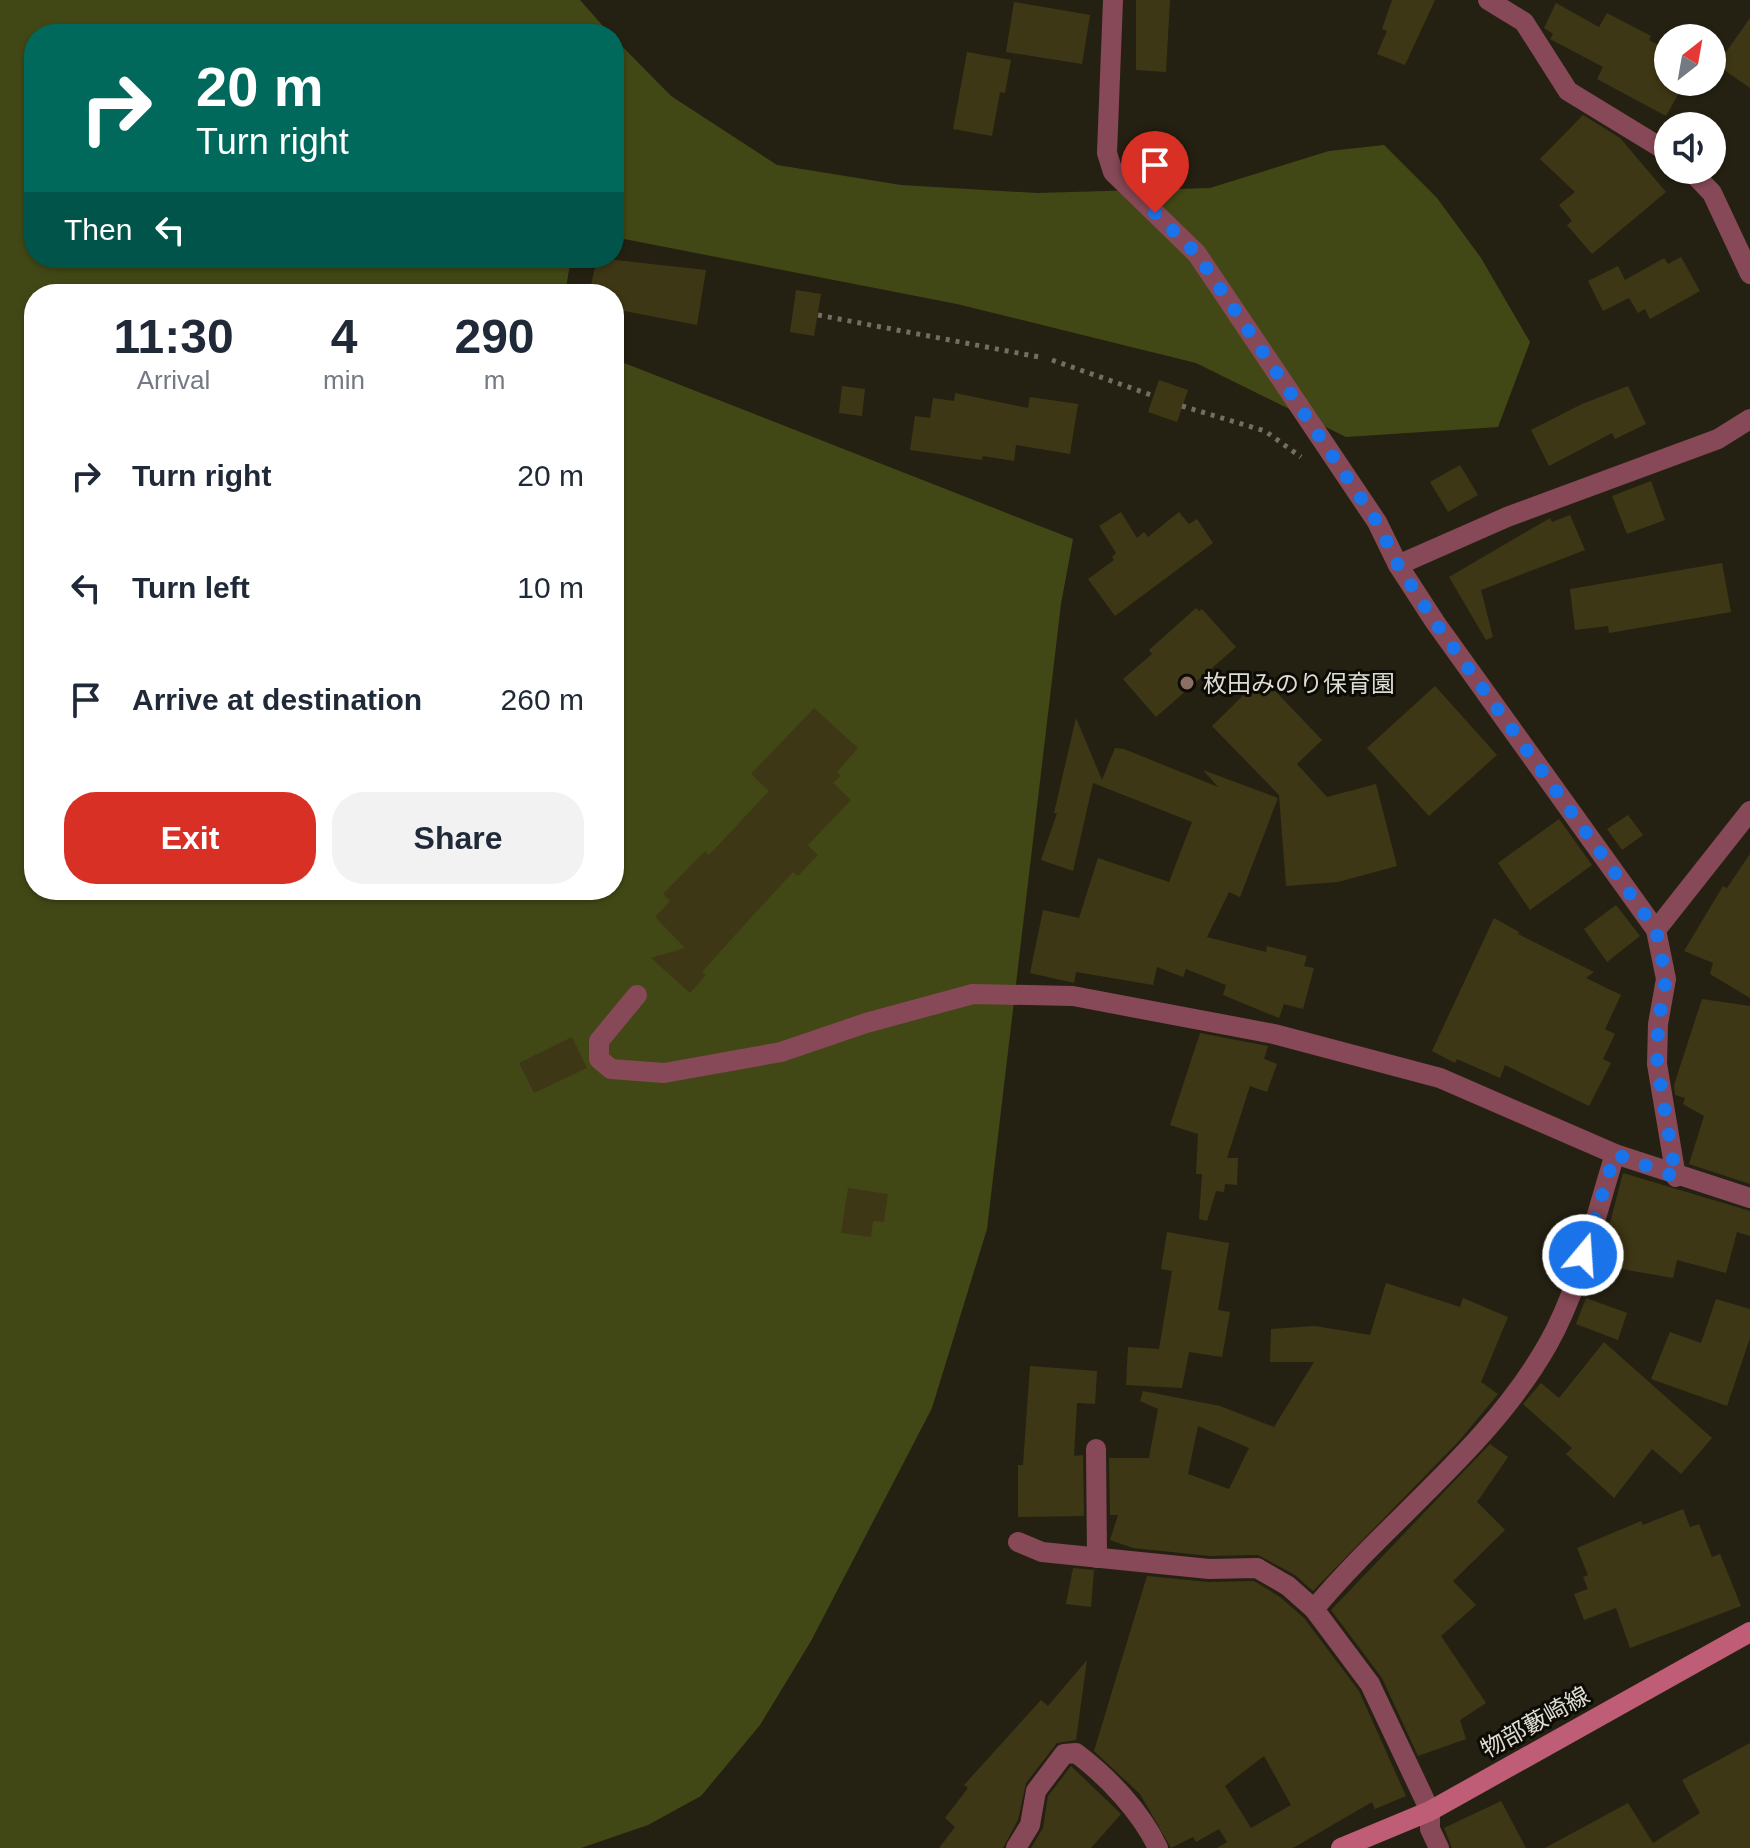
<!DOCTYPE html>
<html lang="en">
<head>
<meta charset="utf-8">
<style>
  body { margin:0; font-family:Arial,"Noto Sans JP",sans-serif; background:#f2f2f3; color:#1f2937; height:100vh; display:flex; flex-direction:column; font-size:30px; white-space:nowrap }
  * { box-sizing:border-box; margin:0 }
  p { font-size:26px; color:#747a83 }
  .icon { flex:none; width:44px; height:44px; fill:none; stroke:currentColor; stroke-width:2; stroke-linecap:round; stroke-linejoin:round }
  .map { position:relative; flex:1; overflow:hidden }
  .sheet { position:absolute; left:24px; top:284px; width:600px; height:616px; display:flex; flex-direction:column; background:#fff; border-radius:32px; box-shadow:0 2px 6px #0004 }
  .sheet>* { flex:none }
  .hud { position:absolute; left:24px; top:24px; width:600px; height:244px; border-radius:32px; box-shadow:0 2px 6px #0004; background:#00695c; color:#fff; overflow:hidden }
  .needle { width:52px; rotate:31deg }
  .buttons { position:absolute; left:1654px; top:24px; display:grid; gap:16px }
  .buttons a { display:grid; place-items:center; width:72px; height:72px; border-radius:50%; background:#fff; box-shadow:0 2px 6px #0004; font-size:40px }
  .pin { position:absolute; display:grid; place-items:center; width:68px; height:68px; color:#fff; margin:-82px -34px; border-radius:50% 50% 50% 0; rotate:-45deg; box-shadow:0 0 8px #0007 }
  .pin .icon { rotate:45deg }
  .me { position:absolute; width:88px; margin:-44px; rotate:18deg; stroke-linejoin:round; filter:drop-shadow(0 0 6px #0008) }
  .turn { display:flex; align-items:center; gap:28px; height:168px; padding:0 40px; font-size:36px }
  .turn .icon { width:104px; height:104px; stroke-width:2.5 }
  .turn b { display:block; font-size:56px; line-height:68px }
  .then { display:flex; align-items:center; height:76px; padding:0 40px; background:#0003; gap:16px; font-size:30px }
  .eta { display:flex; justify-content:space-evenly; align-items:center; height:136px; text-align:center }
  .eta b { font-size:48px; font-weight:800; line-height:56px }
  .cta { display:flex; gap:16px; margin-top:auto; padding:16px 40px }
  .cta a { flex:1; height:92px; border-radius:32px; background:#d93025; color:#fff; font-size:32px; font-weight:800; line-height:92px; text-align:center }
  .cta a+a { background:#f2f2f3; color:#1f2937 }
  ul { padding:0; list-style:none }
  li { display:flex; align-items:center; gap:24px; height:112px; padding:0 40px }
  li div { flex:1 }
  li b { display:block; font-size:30px }
  li em { font-style:normal }
  .map>svg:first-child { display:block }
  .green { fill:#424815 }
  .building { fill:#3e3715; fill-rule:evenodd }
  .lines { fill:none; stroke-linecap:round; stroke-linejoin:round }
  .path { stroke:#726e62; stroke-width:5; stroke-dasharray:4 6; stroke-linecap:butt }
  .minor { stroke:#874957; stroke-width:20 }
  .secondary { stroke:#c05d76; stroke-width:20 }
  .route { stroke:#1a73e8; stroke-width:14; stroke-dasharray:0 25.2 }
  .education-dot { fill:#8d6e63; stroke:#0c0b05; stroke-width:3 }
  .labels { text-anchor:middle; dominant-baseline:central; stroke-width:6; stroke-linejoin:round; paint-order:stroke }
  .poi-label { font-size:24px; fill:#dedcd2; stroke:#0c0b05; text-anchor:start }
  .street-label { font-size:24px; fill:#dedcd2; stroke:#0c0b05 }
</style>
</head>
<body>
<div class="map">
<svg width="1750" height="1848" viewBox="0 0 1750 1848">
  <rect width="100%" height="100%" fill="#252112"/>
  <!-- green -->
  <g class="green">
    <polygon points="0,0 580,0 610,34 34,34 34,258 571,258 565,294 34,294 34,890 614,890 614,359 1073,539 1061,604 987,1229 932,1408 811,1641 760,1725 701,1796 648,1825 581,1848 0,1848"/>
    <polygon points="614,38 671,96 777,165 901,185 1037,193 1210,188 1329,151 1384,145 1437,198 1481,258 1530,342 1498,427 1346,437 1196,363 957,304 614,237"/>
  </g>
  <!-- building -->
  <g class="building">
    <polygon points="1136,0 1170,0 1166,72 1136,70"/>
    <polygon points="1392,0 1435,0 1405,65 1377,54 1387,31 1382,29"/>
    <polygon points="1014,2 1090,15 1082,64 1006,52"/>
    <polygon points="1556,3 1599,27 1607,13 1651,36 1649,40 1668,50 1668,82 1685,82 1666,116 1597,79 1603,67 1550,39 1553,34 1544,28"/>
    <polygon points="1750,18 1750,88 1717,65"/>
    <polygon points="967,52 1011,60 1005,93 1000,92 992,136 953,129"/>
    <polygon points="1583,115 1620,138 1666,192 1592,254 1567,225 1572,221 1559,205 1575,192 1540,159"/>
    <polygon points="1681,257 1700,291 1650,319 1645,309 1638,313 1629,298 1603,311 1588,281 1618,266 1625,280 1664,258 1668,264"/>
    <polygon points="597,258 706,270 697,325 614,309 614,294 589,294"/>
    <polygon points="796,290 821,294 814,336 790,332"/>
    <polygon points="1159,380 1188,390 1177,422 1148,412"/>
    <polygon points="842,386 865,389 862,416 839,413"/>
    <polygon points="1628,386 1646,424 1615,439 1612,433 1549,466 1531,430 1582,404"/>
    <polygon points="955,393 1028,408 1030,397 1078,404 1070,454 1016,445 1014,461 983,456 982,460 910,450 915,416 930,418 933,398 954,401"/>
    <polygon points="1460,465 1478,495 1448,512 1430,482"/>
    <polygon points="1651,481 1665,520 1627,534 1612,496"/>
    <polygon points="1121,512 1137,538 1144,532 1148,537 1179,512 1189,524 1197,519 1213,543 1115,616 1088,579 1114,560 1112,557 1116,553 1099,526"/>
    <polygon points="1570,515 1585,550 1481,590 1493,637 1486,640 1449,577 1550,518 1552,522"/>
    <polygon points="1722,563 1731,612 1609,633 1608,626 1575,630 1570,589"/>
    <polygon points="1196,608 1199,611 1202,609 1236,647 1156,717 1123,679 1152,654 1149,650"/>
    <polygon points="1262,677 1322,740 1297,764 1327,797 1376,784 1397,866 1338,882 1286,886 1279,795 1212,726"/>
    <polygon points="1435,686 1497,755 1429,816 1367,748"/>
    <polygon points="814,708 858,748 837,772 841,776 833,783 851,800 808,845 818,855 798,876 793,872 746,923 702,972 706,975 690,993 651,958 685,948 655,917 670,901 663,894 705,851 709,855 769,791 751,774"/>
    <polygon points="1076,718 1102,780 1115,748 1124,749 1218,787 1203,770 1278,798 1240,897 1229,892 1207,937 1266,952 1267,946 1307,956 1304,966 1314,968 1303,1009 1284,1004 1279,1018 1223,995 1226,985 1186,969 1183,977 1157,967 1153,985 1076,972 1074,983 1030,973 1043,910 1079,918 1098,858 1169,882 1192,822 1093,783 1073,871 1041,860 1057,813 1054,813"/>
    <polygon points="1628,815 1643,835 1622,850 1607,829"/>
    <polygon points="1559,819 1592,865 1530,910 1498,863"/>
    <polygon points="1750,854 1750,998 1710,974 1713,963 1684,951 1723,886 1727,888"/>
    <polygon points="1616,905 1640,936 1607,962 1584,929"/>
    <polygon points="1494,918 1519,932 1518,934 1594,972 1586,978 1621,995 1605,1029 1615,1034 1603,1059 1611,1063 1589,1106 1505,1065 1500,1078 1457,1059 1455,1063 1432,1051"/>
    <polygon points="1702,999 1750,1006 1750,1184 1689,1164 1704,1116 1683,1104 1685,1098 1675,1095 1674,1085"/>
    <polygon points="1200,1033 1268,1046 1264,1059 1277,1064 1267,1092 1250,1086 1227,1158 1238,1158 1237,1185 1225,1184 1224,1192 1216,1191 1207,1221 1199,1219 1202,1174 1196,1174 1198,1134 1170,1125"/>
    <polygon points="572,1037 587,1068 534,1093 519,1063"/>
    <polygon points="1623,1173 1750,1211 1750,1236 1737,1232 1726,1273 1677,1260 1673,1278 1599,1265"/>
    <polygon points="848,1188 888,1194 884,1222 873,1221 871,1237 841,1233"/>
    <polygon points="1167,1232 1229,1243 1218,1310 1230,1312 1222,1357 1189,1352 1182,1388 1126,1385 1128,1347 1159,1349 1172,1271 1161,1269"/>
    <path d="M1386 1283 1460 1307 1463 1298 1508 1317 1481 1382 1498 1394 1459 1441 1313 1591 1295 1575 1258 1555 1210 1556 1133 1548 1110 1540 1118 1515H1110L1109 1458H1149L1158 1409 1140 1401 1143 1391 1220 1406 1274 1427 1314 1362H1270L1271 1329 1315 1326 1370 1335ZM1198 1426 1249 1448 1229 1489 1188 1474Z"/>
    <polygon points="1586,1298 1627,1313 1618,1340 1576,1324"/>
    <polygon points="1716,1299 1750,1309 1750,1338 1727,1406 1651,1379 1670,1332 1701,1343"/>
    <polygon points="1604,1342 1712,1438 1681,1474 1652,1449 1614,1498 1566,1454 1572,1448 1523,1404 1541,1383 1559,1398"/>
    <polygon points="1030,1366 1097,1371 1095,1404 1077,1403 1074,1456 1083,1455 1084,1516 1018,1517 1018,1465 1023,1465"/>
    <polygon points="1490,1444 1508,1457 1477,1502 1505,1530 1453,1581 1476,1605 1441,1636 1486,1703 1460,1720 1466,1739 1418,1756 1382,1678 1331,1610"/>
    <polygon points="1683,1509 1690,1527 1699,1524 1712,1557 1720,1554 1741,1606 1630,1648 1616,1608 1584,1620 1574,1594 1588,1589 1583,1577 1588,1575 1577,1548 1641,1521 1643,1525"/>
    <polygon points="1073,1568 1094,1570 1091,1607 1066,1604"/>
    <path d="M1147 1576 1208 1582 1254 1581 1280 1597 1304 1618 1359 1691 1406 1796 1375 1809 1372 1802 1293 1848H1217L1227 1842 1219 1829 1196 1842 1193 1837 1171 1848 1140 1794 1094 1751ZM1264 1756 1291 1805 1251 1828 1225 1786Z"/>
    <polygon points="1087,1660 1076,1740 1057,1743 1026,1783 1018,1820 1003,1848 939,1848 955,1827 945,1818 968,1788 964,1785 1041,1700 1048,1706"/>
    <polygon points="1750,1743 1750,1848 1545,1848 1628,1803 1653,1843 1700,1813 1682,1780"/>
    <polygon points="1071,1766 1121,1814 1091,1848 1031,1848 1043,1828 1048,1796"/>
    <polygon points="1501,1801 1526,1848 1452,1848 1444,1828"/>
  </g>
  <g class="lines">
    <!-- path -->
    <g class="path">
      <polyline points="818,315 1039,357"/>
      <polyline points="1052,360 1154,396"/>
      <polyline points="1182,406 1265,431 1301,457"/>
    </g>
    <!-- minor -->
    <g class="minor">
      <polyline points="1113,0 1107,153 1113,172 1197,254 1377,522 1398,565 1435,622 1656,930 1666,979 1658,1024 1657,1064 1676,1177"/>
      <polyline points="1488,0 1524,22 1568,91 1668,152"/>
      <polyline points="1690,170 1712,193 1750,274"/>
      <polyline points="1398,565 1507,517 1718,439 1750,419"/>
      <polyline points="1656,930 1750,811"/>
      <polyline points="637,995 599,1041 599,1059 611,1069 664,1073 781,1052 866,1023 973,994 1073,996 1274,1034 1440,1078 1615,1154 1750,1198"/>
      <polyline points="1096,1449 1097,1558"/>
      <polyline points="1018,1542 1042,1552 1209,1569 1257,1568 1288,1586 1314,1609 1370,1684 1430,1811 1430,1829 1439,1848"/>
      <path d="M1314 1609C1390 1518 1489 1448 1548 1344 1580 1287 1595 1217 1615 1154"/>
      <path d="M1016 1848 1030 1825 1036 1791 1064 1754 1076 1753C1108 1777 1141 1812 1158 1848"/>
    </g>
    <!-- secondary -->
    <polyline class="secondary" points="1341,1848 1430,1811 1750,1632"/>
  </g>
  <g class="lines">
    <!-- route -->
    <polyline class="route" points="1155,213 1197,254 1377,522 1398,565 1435,622 1656,930 1666,979 1658,1024 1657,1064 1676,1177 1615,1154 1583,1255"/>
  </g>
  <!-- markers -->
  <circle class="education-dot" cx="1187" cy="683" r="8"/>
  <g class="labels">
    <!-- poi labels -->
    <g class="poi-label">
      <text x="1203" y="683">枚田みのり保育園</text>
    </g>
    <!-- street labels -->
    <g class="street-label">
      <text transform="translate(1535 1722) rotate(-29)">物部藪崎線</text>
    </g>
  </g>
</svg>
<div class="buttons">
<a><svg class="needle" viewBox="-14 -14 28 28"><path d="M0-13l5 13h-10z" fill="#e53935"/><path d="M0 13l5-13h-10z" fill="#747a83"/></svg></a>
<a><svg class="icon" aria-label="sound" viewBox="0 0 24 24"><path d="M4 9h4l5-4v14l-5-4H4zM17 9q2 3 0 6"/></svg></a>
</div>
<div class="pin" style="left:1155px;top:213px;background:#d93025"><svg class="icon" aria-label="arrive" viewBox="0 0 24 24"><path d="M6 21V4h12l-3 4 3 4H6"/></svg></div>
<svg class="me" style="left:1583px;top:1255px" viewBox="-20 -20 40 40"><circle r="17" fill="#1a73e8" stroke="#fff" stroke-width="3"/><path d="M0-11L8 9 0 5-8 9z" fill="#fff"/></svg>
<div class="hud">
<div class="turn"><svg class="icon" aria-label="right" viewBox="0 0 24 24"><path d="M7 20v-9h11M14 6l5 5-5 5"/></svg><div><b>20 m</b>Turn right</div></div>
<div class="then">Then<svg class="icon" aria-label="left" viewBox="0 0 24 24"><path d="M17 20v-9H6M10 6l-5 5 5 5"/></svg></div>
</div>
<section class="sheet">
<div class="eta">
<div><b>11:30</b><p>Arrival</p></div>
<div><b>4</b><p>min</p></div>
<div><b>290</b><p>m</p></div>
</div>
<ul>
<li><svg class="icon" aria-label="right" viewBox="0 0 24 24"><path d="M7 20v-9h11M14 6l5 5-5 5"/></svg><div><b>Turn right</b></div><em>20 m</em></li>
<li><svg class="icon" aria-label="left" viewBox="0 0 24 24"><path d="M17 20v-9H6M10 6l-5 5 5 5"/></svg><div><b>Turn left</b></div><em>10 m</em></li>
<li><svg class="icon" aria-label="arrive" viewBox="0 0 24 24"><path d="M6 21V4h12l-3 4 3 4H6"/></svg><div><b>Arrive at destination</b></div><em>260 m</em></li>
</ul>
<div class="cta"><a>Exit</a><a>Share</a></div>
</section>
</div>
</body>
</html>
